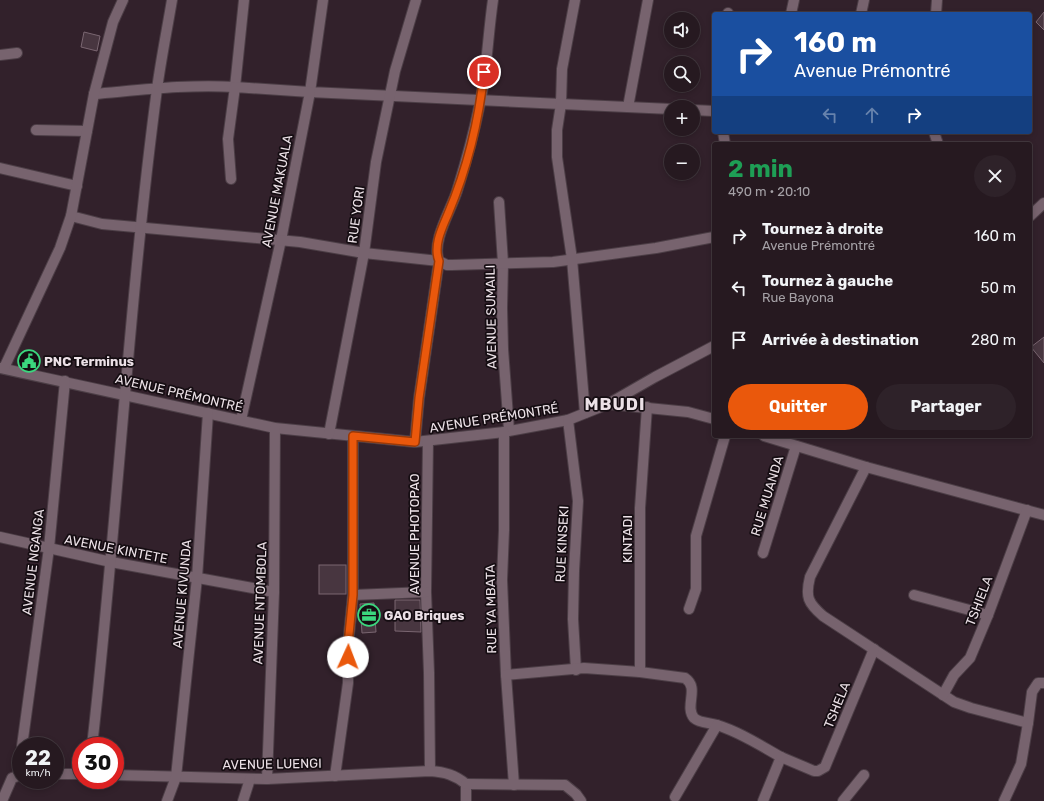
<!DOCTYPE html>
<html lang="fr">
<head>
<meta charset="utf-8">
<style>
  body { margin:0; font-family:Rubik,sans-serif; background:#2e2229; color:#f1f3f6; height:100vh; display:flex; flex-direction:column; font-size:15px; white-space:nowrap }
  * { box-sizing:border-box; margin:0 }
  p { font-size:13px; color:#a4a0a5 }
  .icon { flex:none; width:22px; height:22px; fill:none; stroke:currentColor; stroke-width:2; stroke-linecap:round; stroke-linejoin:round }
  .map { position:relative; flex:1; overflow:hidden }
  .sheet { position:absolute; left:712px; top:142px; width:320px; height:296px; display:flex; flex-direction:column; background:#261920; border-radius:4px; box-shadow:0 2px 6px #0003,0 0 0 1px #42383e }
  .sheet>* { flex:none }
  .top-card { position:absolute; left:712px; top:12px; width:320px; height:122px; border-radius:4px; box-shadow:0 2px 6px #0003,0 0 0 1px #42383e; background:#1a4fa0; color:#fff; overflow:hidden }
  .fabs { position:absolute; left:664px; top:12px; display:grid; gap:8px }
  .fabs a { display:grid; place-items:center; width:36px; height:36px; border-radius:50%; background:#261920; box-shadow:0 2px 6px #0003,0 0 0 1px #42383e; font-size:20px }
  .speed { position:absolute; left:12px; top:737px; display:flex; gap:8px; font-size:20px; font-weight:700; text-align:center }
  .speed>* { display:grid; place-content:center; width:52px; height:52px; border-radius:50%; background:#261920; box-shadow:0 2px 6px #0003,0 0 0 1px #42383e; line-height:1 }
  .speed small { font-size:10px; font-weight:400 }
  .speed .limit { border:6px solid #d22; background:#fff; color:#111 }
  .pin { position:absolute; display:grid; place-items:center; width:34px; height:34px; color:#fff; margin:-17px; border:2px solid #fff; border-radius:50%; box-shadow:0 1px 4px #0007 }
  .me { position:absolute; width:44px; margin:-22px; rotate:2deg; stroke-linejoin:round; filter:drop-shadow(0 0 3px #0008) }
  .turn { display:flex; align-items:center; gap:14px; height:84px; padding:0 16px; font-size:18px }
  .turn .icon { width:52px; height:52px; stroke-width:2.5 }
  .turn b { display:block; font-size:28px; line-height:34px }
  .lanes { display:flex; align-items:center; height:38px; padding:0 16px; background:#0003; justify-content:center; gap:20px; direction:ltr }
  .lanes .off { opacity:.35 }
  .round { display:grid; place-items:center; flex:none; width:42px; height:42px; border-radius:21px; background:#2e2229 }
  .overview { display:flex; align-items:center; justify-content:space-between; height:68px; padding:0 16px }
  h1 { font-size:24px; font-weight:700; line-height:30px; color:#1e9e55 }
  .action { display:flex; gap:8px; margin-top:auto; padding:8px 16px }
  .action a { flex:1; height:46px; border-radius:24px; background:#ea580c; color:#fff; font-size:16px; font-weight:700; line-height:46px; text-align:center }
  .action a+a { background:#2e2229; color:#f1f3f6 }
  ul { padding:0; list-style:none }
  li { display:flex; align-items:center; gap:12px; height:52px; padding:0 16px }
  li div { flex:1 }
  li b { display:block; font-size:15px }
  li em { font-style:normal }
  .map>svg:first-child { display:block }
  .building { fill:#483640; stroke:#7a6671 }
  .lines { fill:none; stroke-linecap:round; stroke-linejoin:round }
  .minor-casing { stroke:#4c3e46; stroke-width:12 }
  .minor { stroke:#77636e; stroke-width:10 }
  .route-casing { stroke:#983908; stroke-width:10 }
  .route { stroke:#ea580c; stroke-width:7 }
  .labels { text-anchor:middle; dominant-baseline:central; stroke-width:3.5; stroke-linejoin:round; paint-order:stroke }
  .street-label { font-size:13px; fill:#ece1e7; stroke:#150d12 }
  .poi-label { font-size:13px; font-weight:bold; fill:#ece1e7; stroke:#150d12; text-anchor:start }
  .district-label { font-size:17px; font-weight:bold; letter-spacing:1px; fill:#ece1e7; stroke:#150d12 }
</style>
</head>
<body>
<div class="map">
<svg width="1044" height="801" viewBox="0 0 1044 801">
  <rect width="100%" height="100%" fill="#32212b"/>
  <!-- building -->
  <g class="building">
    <polygon points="1044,12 1044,30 1036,22"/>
    <polygon points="84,32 100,36 97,51 81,47"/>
    <polygon points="1044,337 1044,363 1031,347"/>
    <rect x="319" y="565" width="27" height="29"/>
    <polygon points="395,600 420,600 421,632 395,631"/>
    <polygon points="374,603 376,632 362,633 360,604"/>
  </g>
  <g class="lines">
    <!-- minor casing -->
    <g class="minor-casing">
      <g id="minor">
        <polyline points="323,0 310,92 561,104 562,69 575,0"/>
        <polyline points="728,14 728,13"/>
        <polyline points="791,14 794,0"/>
        <polyline points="861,14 864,0"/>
        <polyline points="936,14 937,0"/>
        <polyline points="0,55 17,53"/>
        <path d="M94 94C141 90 188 84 235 87L244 0"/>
        <polyline points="628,107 648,0"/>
        <polyline points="693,110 714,111"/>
        <polyline points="36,130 87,131"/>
        <polyline points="723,132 725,144"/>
        <polyline points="934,132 938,144"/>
        <polyline points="0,168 77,186"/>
        <polyline points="231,179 228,139 235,87 310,92 281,240 241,420"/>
        <polyline points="499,202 503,263 502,308 503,349 509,430"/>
        <polyline points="71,216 102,224 300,242 364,253 439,261 447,265 452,265 553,262 656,248 714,237"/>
        <polyline points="1030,216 1044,203"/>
        <polyline points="0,368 275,428 415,442 504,432 568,420 608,404 655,377 714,346"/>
        <polyline points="4,368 60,248 71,216 94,94 113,22 123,0"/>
        <polyline points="608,404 688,412 714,419"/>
        <polyline points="585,413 572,259 557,157 557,130 561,104 671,109"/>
        <polyline points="568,420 578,501 574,571 573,619 576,670"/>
        <polyline points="504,432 504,530 502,580 506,675 514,785"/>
        <polyline points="329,434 364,253 376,162 395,71 416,0"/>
        <polyline points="764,436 866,467 1044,515"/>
        <polyline points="428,441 426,592 429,673 430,771"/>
        <path d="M415 442 419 398 439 261C431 242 451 210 457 191 466 162 474 133 480 103 487 69 488 34 493 0"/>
        <path d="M866 467 810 577C805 597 808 603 823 616L954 702 971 708 1028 723 1032 692 1038 683H1044"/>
        <polyline points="0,537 111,562 274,592"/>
        <polyline points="763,553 796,446"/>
        <polyline points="353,595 426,592"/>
        <polyline points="914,595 988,615"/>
        <polyline points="689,609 696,589 696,536 725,436"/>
        <polyline points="640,672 640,508 647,407"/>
        <path d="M506 675 584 668 640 672 685 678C700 688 684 706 694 718 699 723 711 723 717 725 740 732 761 746 781 757L763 801"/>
        <polyline points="943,695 954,675 970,658 988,615 1027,510"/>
        <polyline points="22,746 49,548 65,381"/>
        <path d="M92 746C117 527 128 307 157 89 161 59 167 30 172 0"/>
        <polyline points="781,757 814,771 818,771 825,767 874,649"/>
        <polyline points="55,774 81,774"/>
        <polyline points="18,775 21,754"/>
        <path d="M115 775 267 779 430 771C445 772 455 775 466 784V801"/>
        <polyline points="335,776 348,683 348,644 353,595 353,436"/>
        <polyline points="267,779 274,592 275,428"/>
        <polyline points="466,784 565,785 576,794 581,801"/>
        <polyline points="675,797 717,725"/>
        <polyline points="2,801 12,778 21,775"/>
        <polyline points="167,801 176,777 188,662 197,578 208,413"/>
        <polyline points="243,801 250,779"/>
        <polyline points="843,801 864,775"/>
        <polyline points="1004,801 1021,764 1028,723"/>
      </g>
    </g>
    <!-- minor -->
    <use href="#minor" class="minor"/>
  </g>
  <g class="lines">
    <!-- route casing -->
    <g class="route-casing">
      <path id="route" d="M348 657V644L353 595V436L415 442 419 398 439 261C433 246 442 228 448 214 467 169 479 121 484 72"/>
    </g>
    <!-- route -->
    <use href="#route" class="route"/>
  </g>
  <!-- icons -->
  <defs>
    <g id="civic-ring" transform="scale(1.15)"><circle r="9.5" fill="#150d12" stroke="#3bd77e" stroke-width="1.5"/><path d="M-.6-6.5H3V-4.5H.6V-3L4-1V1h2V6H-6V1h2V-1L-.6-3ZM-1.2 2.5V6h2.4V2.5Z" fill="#3bd77e"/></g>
    <g id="office-ring" transform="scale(1.15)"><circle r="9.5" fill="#150d12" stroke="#3bd77e" stroke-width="1.5"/><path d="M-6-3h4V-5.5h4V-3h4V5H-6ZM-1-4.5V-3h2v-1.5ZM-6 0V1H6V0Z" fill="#3bd77e"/></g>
  </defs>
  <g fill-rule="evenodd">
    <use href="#civic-ring" x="29" y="361"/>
    <use href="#office-ring" x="369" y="615"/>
  </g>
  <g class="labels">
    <!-- street labels -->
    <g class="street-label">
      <text transform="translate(277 191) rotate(-79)">AVENUE MAKUALA</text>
      <text transform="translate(356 215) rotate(-82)">RUE YORI</text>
      <text transform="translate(491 317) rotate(-91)">AVENUE SUMAILI</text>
      <text transform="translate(179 393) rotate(13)">AVENUE PRÉMONTRÉ</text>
      <text transform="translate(494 418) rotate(-9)">AVENUE PRÉMONTRÉ</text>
      <text transform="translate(767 496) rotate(-73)">RUE MUANDA</text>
      <text transform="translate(414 534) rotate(-90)">AVENUE PHOTOPAO</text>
      <text transform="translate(627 539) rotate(-90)">KINTADI</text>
      <text transform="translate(562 544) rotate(-87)">RUE KINSEKI</text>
      <text transform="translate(116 549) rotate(11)">AVENUE KINTETE</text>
      <text transform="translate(33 562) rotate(-83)">AVENUE NGANGA</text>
      <text transform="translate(182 594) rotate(-85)">AVENUE KIVUNDA</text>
      <text transform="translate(979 601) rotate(-69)">TSHIELA</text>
      <text transform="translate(260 603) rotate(-88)">AVENUE NTOMBOLA</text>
      <text transform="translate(491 609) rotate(-91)">RUE YA MBATA</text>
      <text transform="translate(837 705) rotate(-68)">TSHELA</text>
      <text transform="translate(272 764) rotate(-1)">AVENUE LUENGI</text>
    </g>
    <!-- poi labels -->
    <g class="poi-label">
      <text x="44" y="361">PNC Terminus</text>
      <text x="384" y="615">GAO Briques</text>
    </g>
    <!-- district labels -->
    <g class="district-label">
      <text x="615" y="404">MBUDI</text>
    </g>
  </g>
</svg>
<div class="fabs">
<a><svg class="icon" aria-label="sound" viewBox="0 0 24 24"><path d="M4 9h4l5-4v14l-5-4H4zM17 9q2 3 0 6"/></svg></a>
<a><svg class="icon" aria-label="search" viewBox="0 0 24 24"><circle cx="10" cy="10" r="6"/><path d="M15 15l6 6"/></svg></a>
<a>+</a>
<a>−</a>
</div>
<div class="speed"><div>22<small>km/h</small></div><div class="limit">30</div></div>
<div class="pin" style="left:484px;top:72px;background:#d93025"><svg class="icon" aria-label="arrive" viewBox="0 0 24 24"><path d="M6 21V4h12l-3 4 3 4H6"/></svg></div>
<svg class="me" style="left:348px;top:657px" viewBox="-20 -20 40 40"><circle r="19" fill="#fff"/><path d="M0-13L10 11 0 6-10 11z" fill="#ea580c"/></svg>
<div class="top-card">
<div class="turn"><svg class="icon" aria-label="right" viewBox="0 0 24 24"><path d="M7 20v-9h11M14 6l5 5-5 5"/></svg><div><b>160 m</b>Avenue Prémontré</div></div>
<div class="lanes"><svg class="icon off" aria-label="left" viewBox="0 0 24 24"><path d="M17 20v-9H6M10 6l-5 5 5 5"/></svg><svg class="icon off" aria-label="ahead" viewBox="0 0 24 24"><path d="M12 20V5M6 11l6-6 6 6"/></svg><svg class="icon" aria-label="right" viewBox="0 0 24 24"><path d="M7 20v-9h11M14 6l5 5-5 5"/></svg></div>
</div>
<section class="sheet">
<div class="overview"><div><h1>2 min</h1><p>490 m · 20:10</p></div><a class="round"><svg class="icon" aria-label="close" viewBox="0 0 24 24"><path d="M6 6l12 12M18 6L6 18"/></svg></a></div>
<ul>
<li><svg class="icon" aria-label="right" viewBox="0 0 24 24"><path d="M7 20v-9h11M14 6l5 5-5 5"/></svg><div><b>Tournez à droite</b><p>Avenue Prémontré</p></div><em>160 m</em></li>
<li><svg class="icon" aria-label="left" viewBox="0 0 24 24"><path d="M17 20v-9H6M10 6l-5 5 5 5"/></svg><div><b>Tournez à gauche</b><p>Rue Bayona</p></div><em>50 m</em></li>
<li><svg class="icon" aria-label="arrive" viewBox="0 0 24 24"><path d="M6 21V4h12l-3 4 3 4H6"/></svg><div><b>Arrivée à destination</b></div><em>280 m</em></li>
</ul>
<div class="action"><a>Quitter</a><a>Partager</a></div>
</section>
</div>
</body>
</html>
